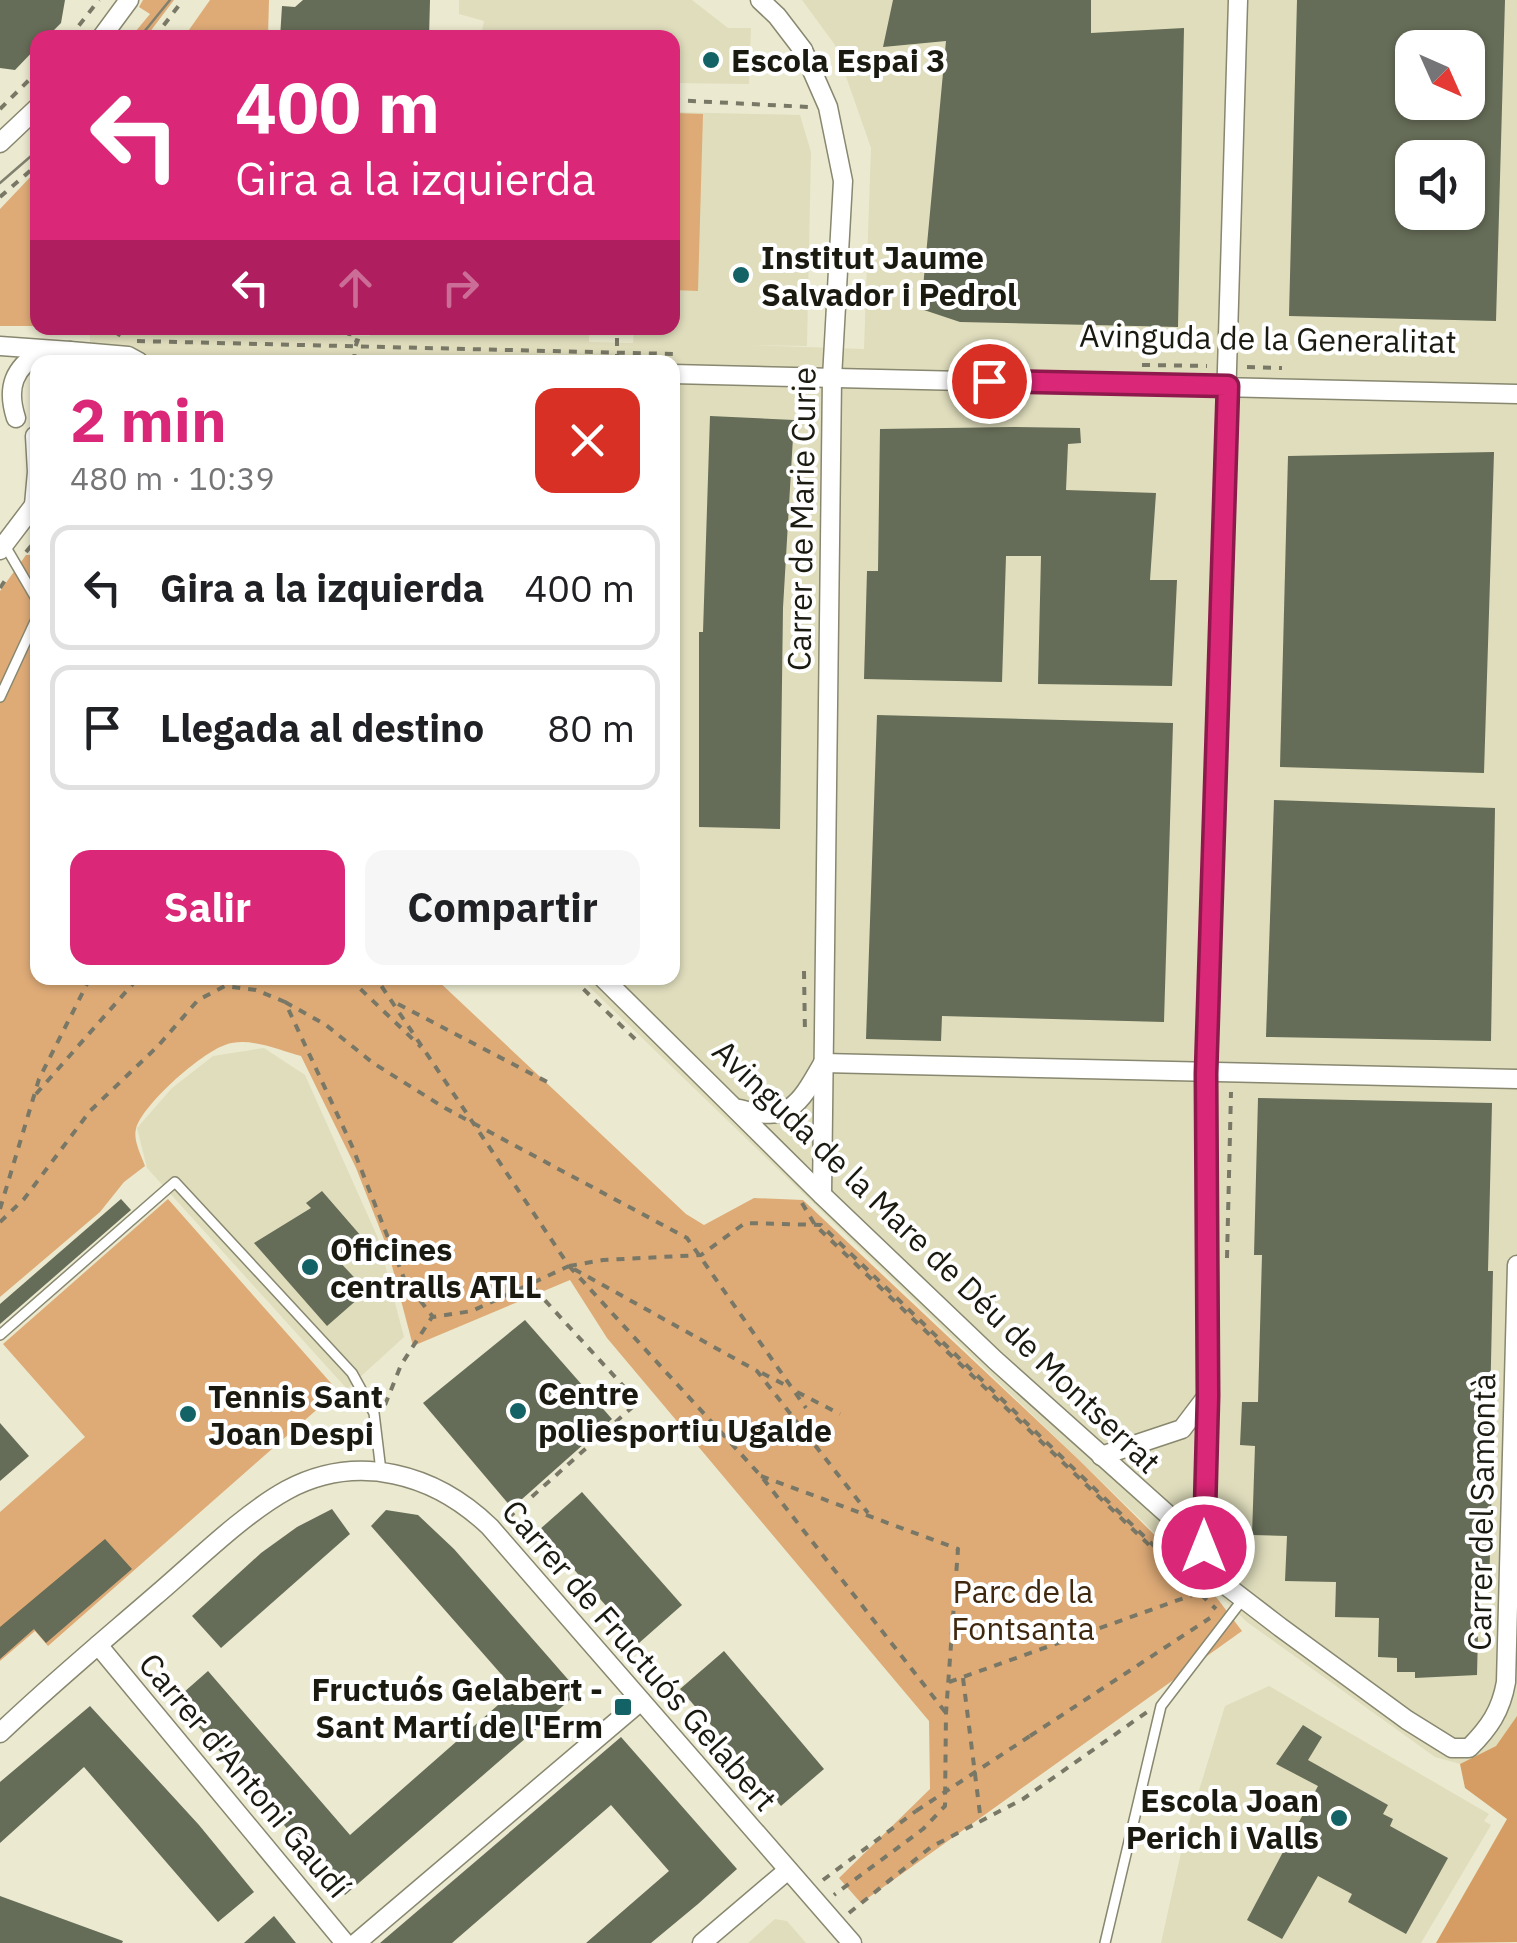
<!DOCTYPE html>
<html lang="es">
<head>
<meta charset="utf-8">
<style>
  body { margin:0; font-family:"IBM Plex Sans",sans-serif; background:#f6f6f6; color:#202124; height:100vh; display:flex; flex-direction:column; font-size:38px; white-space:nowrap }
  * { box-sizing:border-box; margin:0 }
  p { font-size:32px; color:#757577 }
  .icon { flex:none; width:55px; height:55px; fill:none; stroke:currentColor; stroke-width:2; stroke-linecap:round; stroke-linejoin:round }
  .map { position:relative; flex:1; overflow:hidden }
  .details { position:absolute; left:30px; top:355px; width:650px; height:630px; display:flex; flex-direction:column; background:#fff; border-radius:20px; box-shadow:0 2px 8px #0004 }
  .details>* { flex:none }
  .banner { position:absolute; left:30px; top:30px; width:650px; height:305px; border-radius:20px; box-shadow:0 2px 8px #0004; background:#db2777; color:#fff; overflow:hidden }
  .needle { width:65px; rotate:135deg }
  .controls { position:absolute; left:1395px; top:30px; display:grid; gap:20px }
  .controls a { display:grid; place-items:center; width:90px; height:90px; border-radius:20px; background:#fff; box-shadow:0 2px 8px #0004; font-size:50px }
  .pin { position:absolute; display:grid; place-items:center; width:85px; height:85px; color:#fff; margin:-42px; border:5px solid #fff; border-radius:50%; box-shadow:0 2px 10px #0007 }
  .me { position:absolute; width:110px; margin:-55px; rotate:0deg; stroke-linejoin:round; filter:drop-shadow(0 0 8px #0008) }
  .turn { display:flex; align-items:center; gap:35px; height:210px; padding:0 40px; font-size:45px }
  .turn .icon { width:130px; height:130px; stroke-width:2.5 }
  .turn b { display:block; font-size:70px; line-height:85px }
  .lanes { display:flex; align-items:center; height:95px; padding:0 40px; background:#0003; justify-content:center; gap:50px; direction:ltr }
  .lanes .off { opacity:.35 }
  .round { display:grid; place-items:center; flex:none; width:105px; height:105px; border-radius:20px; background:#f6f6f6 }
  .head { display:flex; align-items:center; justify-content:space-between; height:170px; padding:0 40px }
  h1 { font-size:60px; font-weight:700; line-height:75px; color:#db2777 }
  .primary-button { display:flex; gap:20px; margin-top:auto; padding:20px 40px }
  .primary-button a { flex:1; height:115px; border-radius:20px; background:#db2777; color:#fff; font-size:40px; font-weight:700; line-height:115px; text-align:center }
  .primary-button a+a { background:#f6f6f6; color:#202124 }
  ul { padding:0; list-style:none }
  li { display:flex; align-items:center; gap:30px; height:125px; margin:0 20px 15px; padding:0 20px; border:5px solid #e0e0e0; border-radius:20px }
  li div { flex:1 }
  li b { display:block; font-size:38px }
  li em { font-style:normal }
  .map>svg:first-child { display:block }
  .built { fill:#dfddbc; fill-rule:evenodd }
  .green { fill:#deab77 }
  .forest { fill:#d59d63 }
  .building { fill:#656c57; fill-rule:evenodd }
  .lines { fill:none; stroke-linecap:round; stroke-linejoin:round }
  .lane-casing { stroke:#88876f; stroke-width:12 }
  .street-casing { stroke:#88876f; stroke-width:21 }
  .path { stroke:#797867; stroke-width:4; stroke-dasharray:8 8; stroke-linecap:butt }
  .lane { stroke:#fff; stroke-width:9 }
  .street { stroke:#fff; stroke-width:18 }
  .tram { stroke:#81806f; stroke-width:2.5 }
  .path-bridge { stroke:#797867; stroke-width:4; stroke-dasharray:8 8; stroke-linecap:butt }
  .route-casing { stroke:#8e194d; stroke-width:25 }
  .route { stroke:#db2777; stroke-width:18 }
  .poi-dot { fill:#136366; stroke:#fff; stroke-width:4 }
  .labels { text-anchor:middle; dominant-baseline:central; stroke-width:8; stroke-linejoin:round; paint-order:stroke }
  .poi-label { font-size:32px; font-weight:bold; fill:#1b1a11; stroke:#fff; text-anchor:start }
  .street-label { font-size:32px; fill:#1b1a11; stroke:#fff }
  .park-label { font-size:32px; fill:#40280e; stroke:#fff }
</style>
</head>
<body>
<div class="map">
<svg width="1517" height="1943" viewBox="0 0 1517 1943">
  <rect width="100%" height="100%" fill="#ebead0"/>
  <!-- built -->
  <g class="built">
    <polygon points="459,0 692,0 728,28 751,28 749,84 673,83 672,38 481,37 484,21 459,14"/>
    <path d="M802 0H1517V1716L1496 1746 1460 1764 1435 1757 1247 1622 580 978H672V362H90V328L370 336 371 328H589V342L633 343 634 328H672L673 112 800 115 811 152 807 346 747 345 864 349 871 148 835 45ZM1412 48H1468V102H1412ZM1412 158H1468V212H1412Z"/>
    <polygon points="264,1048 305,1075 378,1238 404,1337 347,1389 147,1168 137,1128 172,1088 213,1056"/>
    <polygon points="1269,1686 1489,1814 1484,1821 1491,1825 1421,1943 1161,1943 1184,1839 1225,1706"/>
    <polygon points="775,1919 787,1921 806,1943 748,1943"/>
  </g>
  <!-- green -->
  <g class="green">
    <polygon points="143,0 174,0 146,37 131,37 150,14 139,7"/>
    <polygon points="210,0 269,0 268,37 184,37"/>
    <polygon points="673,113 703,114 698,291 673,290"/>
    <polygon points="37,170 37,326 0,326 0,209"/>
    <polygon points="107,328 342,328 342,334"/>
    <path d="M26 555H37L38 978H435L686 1214 704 1225 754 1198 803 1200 1078 1459 1213 1593 1242 1631 861 1903 839 1878 930 1789 929 1721 607 1338 570 1280 413 1346 387 1247 356 1168 301 1056C278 1050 248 1036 225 1045 201 1053 142 1105 136 1129 133 1140 141 1155 145 1166L124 1182 100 1212 0 1297V591Z"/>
    <polygon points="168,1199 338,1391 48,1646 35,1631 0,1661 0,1512 85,1437 3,1344"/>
  </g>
  <!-- forest -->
  <polygon class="forest" points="1517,1716 1517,1942 1436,1943 1507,1819 1465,1788 1460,1764 1496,1746"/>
  <!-- building -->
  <g class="building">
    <polygon points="0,0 65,0 61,23 46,38 38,38 38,46 15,70 0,68"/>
    <polygon points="303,0 430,0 429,38 280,38 282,6 295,7"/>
    <polygon points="893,0 1091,0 1091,33 1184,28 1178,327 960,322 921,309 946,41 883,47"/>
    <path d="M1297 0H1505L1496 321 1289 316ZM1412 48H1468V102H1412ZM1412 158H1468V212H1412Z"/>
    <polygon points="710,416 794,420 783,608 780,829 699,827 699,632 703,632"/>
    <polygon points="1011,427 1080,428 1081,443 1068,444 1066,490 1156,493 1150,580 1177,580 1172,686 1038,684 1041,556 1006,556 1002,682 864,679 867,571 878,571 880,429"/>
    <polygon points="1494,452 1484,773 1280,767 1288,456"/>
    <polygon points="877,715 1173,723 1164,1022 942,1016 941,1041 866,1039"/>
    <polygon points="1274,800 1495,808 1491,1041 1266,1037"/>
    <polygon points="1258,1098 1492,1103 1488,1271 1493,1271 1490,1407 1494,1407 1489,1590 1479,1590 1477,1675 1415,1678 1415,1672 1397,1672 1397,1658 1378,1657 1379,1618 1335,1617 1336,1582 1285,1581 1287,1536 1252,1535 1255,1446 1240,1445 1242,1402 1258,1402 1262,1255 1254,1255"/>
    <polygon points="322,1191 361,1236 336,1258 367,1291 327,1326 254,1243 311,1208 306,1203"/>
    <polygon points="121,1199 131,1210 0,1324 0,1304"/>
    <polygon points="525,1320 612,1419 512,1508 423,1403"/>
    <polygon points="0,1423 29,1456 0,1481"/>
    <polygon points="582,1492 682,1605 639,1643 539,1530"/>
    <polygon points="332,1509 350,1534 221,1648 192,1616 261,1553 297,1527"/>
    <polygon points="386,1510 418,1515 454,1549 579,1692 345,1895 175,1700 208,1671 350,1835 515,1690 371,1526"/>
    <polygon points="105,1539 132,1569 46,1643 34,1629 0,1659 0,1627"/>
    <polygon points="724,1651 824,1769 781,1806 680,1689"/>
    <polygon points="90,1706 199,1825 254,1892 218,1922 84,1767 0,1843 0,1782"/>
    <polygon points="1303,1725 1322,1737 1308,1760 1388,1805 1383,1814 1393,1819 1390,1826 1448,1858 1406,1934 1348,1902 1352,1894 1318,1876 1282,1939 1247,1920 1318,1786 1276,1764"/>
    <polygon points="621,1737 737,1869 698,1904 651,1943 586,1943 669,1871 611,1805 452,1943 380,1943"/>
    <polygon points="0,1896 123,1941 122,1943 0,1943"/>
    <polygon points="274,1916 296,1943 244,1943"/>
  </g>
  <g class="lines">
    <!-- lane casing -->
    <g class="lane-casing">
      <g id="lane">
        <polyline points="4,544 38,602"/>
        <polyline points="672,651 672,690"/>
        <polyline points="0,697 38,615"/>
        <polyline points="0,1335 175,1182 352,1373 374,1413 381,1471"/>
        <polyline points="1105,1943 1161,1706 1243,1599"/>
      </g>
    </g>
    <!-- street casing -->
    <g class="street-casing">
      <g id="street">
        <polyline points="760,0 777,16 803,50 828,107 843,181 832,378 822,1195"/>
        <polyline points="101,38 129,0"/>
        <polyline points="0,143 38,107"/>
        <polyline points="0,346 70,351 88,362"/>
        <polyline points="70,351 128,356 139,362"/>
        <polyline points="672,374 1517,394"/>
        <path d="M16 418C6 387 14 368 41 351"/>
        <polyline points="34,505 37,472 35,436"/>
        <polyline points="0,550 38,500"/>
        <path d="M603 978 822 1195 995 1360 1204 1547 1224 1584 1280 1627 1407 1720 1452 1748H1469C1489 1728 1501 1711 1506 1682L1517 1265"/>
        <polyline points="823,1063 1517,1079"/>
        <path d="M740 1109C790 1124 800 1103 823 1063"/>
        <polyline points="1101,1456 1182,1429 1207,1396"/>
        <polyline points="1204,1547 1208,1396 1206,1074 1238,0"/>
        <polyline points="98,1645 345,1943"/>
        <path d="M0 1733C50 1685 103 1641 155 1596 194 1563 243 1514 287 1490 358 1452 435 1474 490 1527L852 1943"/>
        <polyline points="356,1943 641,1701"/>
        <polyline points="702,1943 788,1870"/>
      </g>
    </g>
    <!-- path -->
    <g class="path">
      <polyline points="69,38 99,0"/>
      <polyline points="154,38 183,0"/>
      <polyline points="672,100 809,107"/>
      <polyline points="0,109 38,71"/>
      <polyline points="0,197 38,164"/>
      <polyline points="350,328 349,338 357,341"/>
      <polyline points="50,329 114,331 124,338"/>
      <polyline points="137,341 673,354"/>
      <polyline points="354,362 355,348 362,328"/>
      <polyline points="617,362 617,328"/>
      <polyline points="1142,365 1207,366"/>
      <polyline points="1247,367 1282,368"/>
      <polyline points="26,552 38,538"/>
      <polyline points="0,588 8,576"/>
      <polyline points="804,971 805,1035"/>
      <polyline points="349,978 421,1047"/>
      <polyline points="572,978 635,1039"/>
      <polyline points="285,1002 326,1025 373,1063 445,1108 687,1238 806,1408"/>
      <polyline points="398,1004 551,1084"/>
      <polyline points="36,1094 138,978"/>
      <polyline points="802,1203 815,1225 1216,1609"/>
      <polyline points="0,1209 39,1079 90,978"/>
      <polyline points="0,1222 24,1199 90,1111 158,1046 198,1000 225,986 256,990 285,1002 352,1146 405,1281 433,1317 472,1311 569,1266 376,978"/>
      <polyline points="1227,1258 1231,1092"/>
      <polyline points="569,1266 603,1260 701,1255 745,1223 821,1225 1205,1595"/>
      <polyline points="569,1266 761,1476 946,1713"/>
      <polyline points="574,1269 757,1371 868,1513"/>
      <polyline points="762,1373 789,1387"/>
      <polyline points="797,1392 840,1414"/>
      <polyline points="385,1405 401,1365 432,1317"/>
      <polyline points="761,1476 958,1549 946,1713 945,1806 923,1829 834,1895"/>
      <polyline points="508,1518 638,1402 530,1284"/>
      <polyline points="963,1678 981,1822"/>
      <polyline points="949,1682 1198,1593"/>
      <polyline points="1030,1736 1210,1618"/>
      <polyline points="823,1880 916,1811"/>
      <polyline points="849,1913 931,1847 1023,1799 1147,1712"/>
    </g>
    <!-- lane -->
    <use href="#lane" class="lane"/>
    <!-- street -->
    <use href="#street" class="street"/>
    <!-- tram -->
    <g class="tram">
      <polyline points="139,38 170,0"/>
      <polyline points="0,183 38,150"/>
    </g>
    <!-- path-bridge -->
    <polyline class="path-bridge" points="916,1811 1030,1736"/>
  </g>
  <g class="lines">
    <!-- route casing -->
    <g class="route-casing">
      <polyline id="route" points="989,381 1228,386 1206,1074 1208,1396 1204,1547"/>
    </g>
    <!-- route -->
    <use href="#route" class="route"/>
  </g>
  <!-- markers -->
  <g class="poi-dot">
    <circle cx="711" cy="60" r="10"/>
    <circle cx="741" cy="275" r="10"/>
    <circle cx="310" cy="1267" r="10"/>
    <circle cx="518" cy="1411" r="10"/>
    <circle cx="188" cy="1414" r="10"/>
    <rect x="613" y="1697" width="20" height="20" rx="5"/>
    <circle cx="1339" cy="1818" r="10"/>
  </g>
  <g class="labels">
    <!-- poi labels -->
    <g class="poi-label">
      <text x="731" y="60">Escola Espai 3</text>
      <text x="761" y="257">Institut Jaume<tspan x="761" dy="37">Salvador i Pedrol</tspan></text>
      <text x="330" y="1249">Oficines<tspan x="330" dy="37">centralls ATLL</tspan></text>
      <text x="538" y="1393">Centre<tspan x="538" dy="37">poliesportiu Ugalde</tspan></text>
      <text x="208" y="1396">Tennis Sant<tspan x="208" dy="37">Joan Despi</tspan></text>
      <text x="603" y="1689" text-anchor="end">Fructuós Gelabert -<tspan x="603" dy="37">Sant Martí de l'Erm</tspan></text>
      <text x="1319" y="1800" text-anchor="end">Escola Joan<tspan x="1319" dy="37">Perich i Valls</tspan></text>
    </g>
    <!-- street labels -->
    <g class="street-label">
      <text transform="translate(1268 338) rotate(1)">Avinguda de la Generalitat</text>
      <text transform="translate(801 519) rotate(-89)">Carrer de Marie Curie</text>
      <text transform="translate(937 1256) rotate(44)">Avinguda de la Mare de Déu de Montserrat</text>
      <text transform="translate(1481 1512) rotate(-89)">Carrer del Samontà</text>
      <text transform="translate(640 1655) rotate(49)">Carrer de Fructuós Gelabert</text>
      <text transform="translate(245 1775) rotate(50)">Carrer d'Antoni Gaudí</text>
    </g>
    <!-- park labels -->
    <g class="park-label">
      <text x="1023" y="1591">Parc de la<tspan x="1023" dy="37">Fontsanta</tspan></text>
    </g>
  </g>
</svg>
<div class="controls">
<a><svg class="needle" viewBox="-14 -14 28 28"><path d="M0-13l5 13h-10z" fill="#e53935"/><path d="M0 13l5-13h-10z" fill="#757577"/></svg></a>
<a><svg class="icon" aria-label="sound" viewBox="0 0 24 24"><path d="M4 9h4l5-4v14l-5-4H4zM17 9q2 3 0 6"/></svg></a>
</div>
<div class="pin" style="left:989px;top:381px;background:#d93025"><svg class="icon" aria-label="arrive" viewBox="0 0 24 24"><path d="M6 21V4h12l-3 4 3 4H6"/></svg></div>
<svg class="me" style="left:1204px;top:1547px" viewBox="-20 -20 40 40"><circle r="17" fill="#db2777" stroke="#fff" stroke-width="3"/><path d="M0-11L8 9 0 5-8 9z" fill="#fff"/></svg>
<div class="banner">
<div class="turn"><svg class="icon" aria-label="left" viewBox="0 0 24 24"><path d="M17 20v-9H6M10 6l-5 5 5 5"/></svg><div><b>400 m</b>Gira a la izquierda</div></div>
<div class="lanes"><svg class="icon" aria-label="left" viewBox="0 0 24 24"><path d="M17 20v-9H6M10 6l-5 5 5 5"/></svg><svg class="icon off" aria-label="ahead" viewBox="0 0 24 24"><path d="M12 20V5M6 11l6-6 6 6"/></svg><svg class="icon off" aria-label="right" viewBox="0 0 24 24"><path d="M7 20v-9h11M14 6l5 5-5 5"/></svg></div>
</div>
<section class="details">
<div class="head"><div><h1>2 min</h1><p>480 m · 10:39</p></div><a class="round" style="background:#d93025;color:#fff"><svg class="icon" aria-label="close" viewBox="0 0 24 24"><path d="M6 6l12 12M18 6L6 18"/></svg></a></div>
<ul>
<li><svg class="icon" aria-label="left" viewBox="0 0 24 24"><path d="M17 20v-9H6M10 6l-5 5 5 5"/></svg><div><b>Gira a la izquierda</b></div><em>400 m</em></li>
<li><svg class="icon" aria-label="arrive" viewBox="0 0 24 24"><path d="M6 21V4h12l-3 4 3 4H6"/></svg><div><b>Llegada al destino</b></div><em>80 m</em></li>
</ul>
<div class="primary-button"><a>Salir</a><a>Compartir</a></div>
</section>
</div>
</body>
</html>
